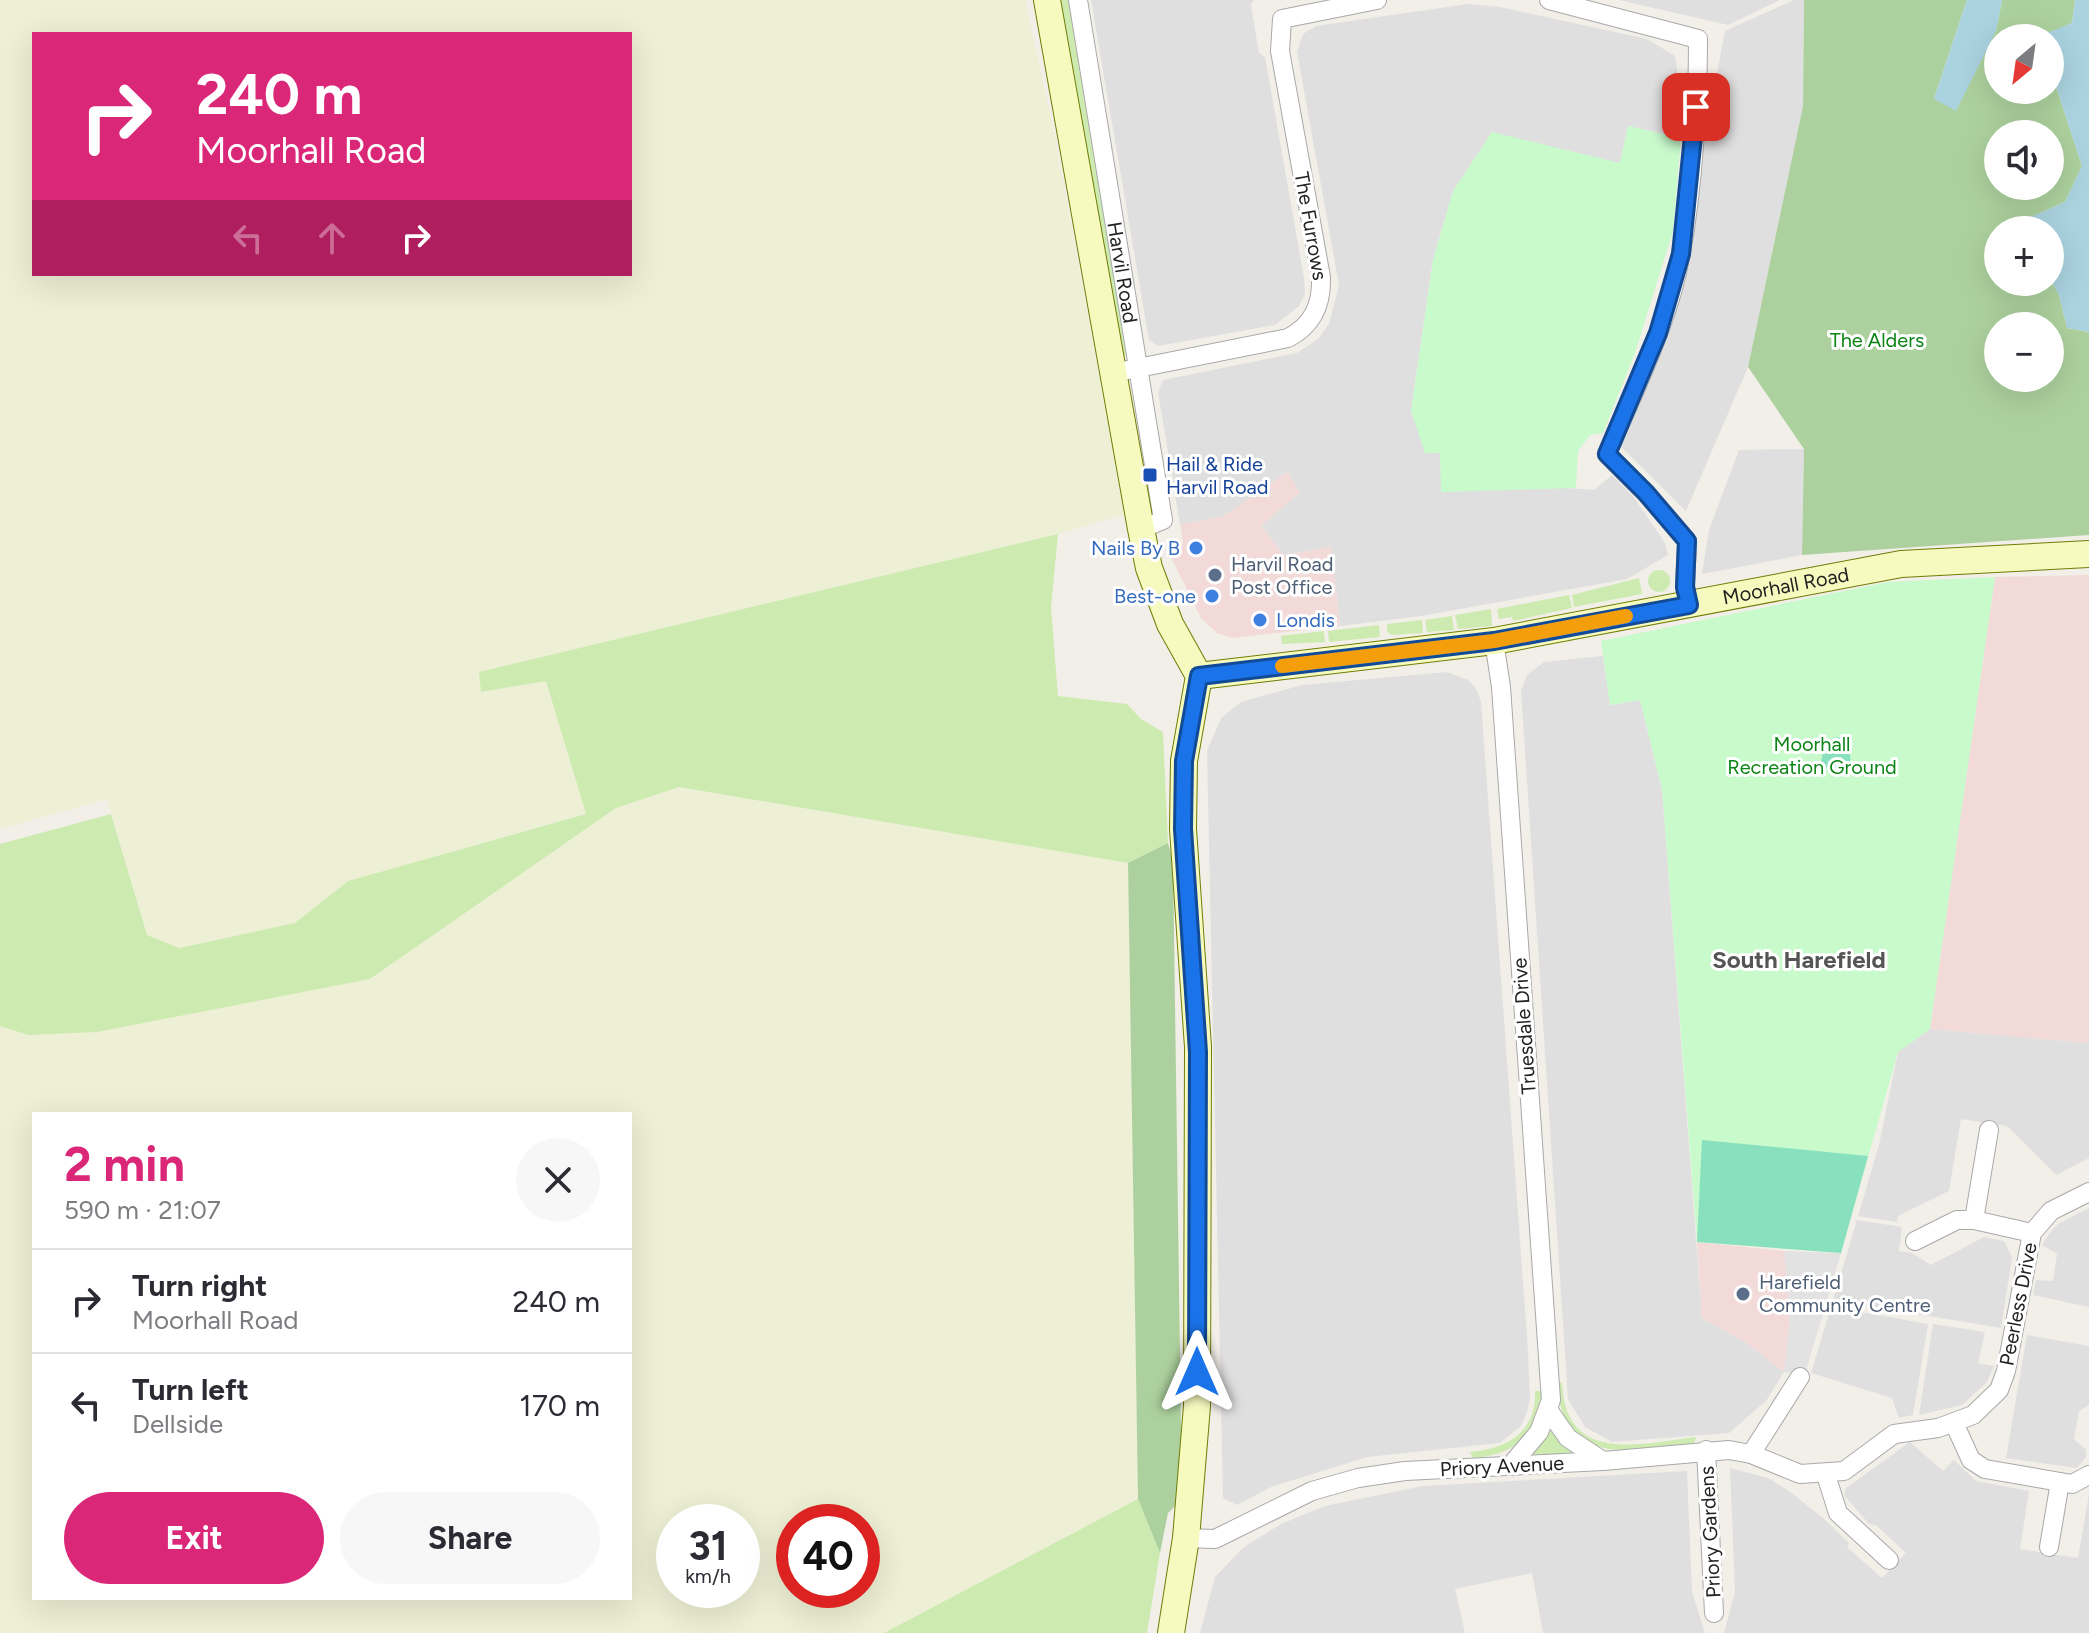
<!DOCTYPE html>
<html lang="en">
<head>
<meta charset="utf-8">
<style>
  body { margin:0; font-family:Figtree,sans-serif; background:#f7f7f7; color:#2b2b33; height:100vh; display:flex; flex-direction:column; font-size:30px; white-space:nowrap }
  * { box-sizing:border-box; margin:0 }
  p { font-size:26px; color:#7c7c81 }
  .icon { flex:none; width:44px; height:44px; fill:none; stroke:currentColor; stroke-width:2; stroke-linecap:round; stroke-linejoin:round }
  .map { position:relative; flex:1; overflow:hidden }
  .details { position:absolute; left:32px; top:1112px; width:600px; height:488px; display:flex; flex-direction:column; background:#fff; border-radius:0px; box-shadow:0 8px 32px #0002 }
  .details>* { flex:none }
  .banner { position:absolute; left:32px; top:32px; width:600px; height:244px; border-radius:0px; box-shadow:0 8px 32px #0002; background:#db2777; color:#fff; overflow:hidden }
  .needle { width:52px; rotate:209deg }
  .buttons { position:absolute; left:1984px; top:24px; display:grid; gap:16px }
  .buttons a { display:grid; place-items:center; width:80px; height:80px; border-radius:50%; background:#fff; box-shadow:0 8px 32px #0002; font-size:40px }
  .speed { position:absolute; left:656px; top:1504px; display:flex; gap:16px; font-size:40px; font-weight:700; text-align:center }
  .speed>* { display:grid; place-content:center; width:104px; height:104px; border-radius:50%; background:#fff; box-shadow:0 8px 32px #0002; line-height:1 }
  .speed small { font-size:20px; font-weight:400 }
  .speed .limit { border:12px solid #d22; background:#fff; color:#111 }
  .pin { position:absolute; display:grid; place-items:center; width:68px; height:68px; color:#fff; margin:-34px; border-radius:16px; box-shadow:0 4px 12px #0006 }
  .me { position:absolute; width:88px; margin:-44px; rotate:0deg; stroke-linejoin:round; filter:drop-shadow(0 0 6px #0008) }
  .turn { display:flex; align-items:center; gap:28px; height:168px; padding:0 32px; font-size:36px }
  .turn .icon { width:104px; height:104px; stroke-width:2.5 }
  .turn b { display:block; font-size:56px; line-height:68px }
  .lanes { display:flex; align-items:center; height:76px; padding:0 32px; background:#0003; justify-content:center; gap:40px; direction:ltr }
  .lanes .off { opacity:.35 }
  .round { display:grid; place-items:center; flex:none; width:84px; height:84px; border-radius:42px; background:#f7f7f7 }
  .head { display:flex; align-items:center; justify-content:space-between; height:136px; padding:0 32px }
  h1 { font-size:48px; font-weight:700; line-height:60px; color:#db2777 }
  .cta { display:flex; gap:16px; margin-top:auto; padding:16px 32px }
  .cta a { flex:1; height:92px; border-radius:48px; background:#db2777; color:#fff; font-size:32px; font-weight:700; line-height:92px; text-align:center }
  .cta a+a { background:#f7f7f7; color:#2b2b33 }
  ul { padding:0; list-style:none }
  li { display:flex; align-items:center; gap:24px; height:104px; padding:0 32px; border-top:2px solid #e1e1e2 }
  li div { flex:1 }
  li b { display:block; font-size:30px }
  li em { font-style:normal }
  .map>svg:first-child { display:block }
  .residential { fill:#e0dfdf }
  .commercial { fill:#f2dad9 }
  .farmland { fill:#eef0d5; fill-rule:evenodd }
  .grass { fill:#cdebb0 }
  .forest { fill:#add19e; fill-rule:evenodd }
  .park { fill:#c8facc }
  .pitch { fill:#88e0be }
  .parking { fill:#e2e2e2 }
  .water { fill:#aad3df }
  .lines { fill:none; stroke-linecap:round; stroke-linejoin:round }
  .street-casing { stroke:#a9a9a9; stroke-width:20 }
  .secondary-casing { stroke:#707d05; stroke-width:28 }
  .street { stroke:#fff; stroke-width:18 }
  .secondary { stroke:#f7fabf; stroke-width:26 }
  .route-casing { stroke:#114b97; stroke-width:20 }
  .route { stroke:#1a73e8; stroke-width:14 }
  .slow { stroke:#f59e0b; stroke-width:14 }
  .transit-dot { fill:#1a4fb4; stroke:#fff; stroke-width:3 }
  .shop-dot { fill:#3f7fe0; stroke:#fff; stroke-width:3 }
  .service-dot { fill:#5c6f8a; stroke:#fff; stroke-width:3 }
  .labels { text-anchor:middle; dominant-baseline:central; stroke-width:6; stroke-linejoin:round; paint-order:stroke }
  .street-label { font-size:20px; fill:#222; stroke:#fff }
  .park-label { font-size:20px; fill:#0c8416; stroke:#fff }
  .transit-label { font-size:20px; fill:#164399; stroke:#fff; text-anchor:start }
  .shop-label { font-size:20px; fill:#366cbe; stroke:#fff; text-anchor:end }
  .service-label { font-size:20px; fill:#4e5e75; stroke:#fff; text-anchor:start }
  .quarter-label { font-size:24px; font-weight:bold; fill:#555; stroke:#fff }
</style>
</head>
<body>
<div class="map">
<svg width="2089" height="1633" viewBox="0 0 2089 1633">
  <rect width="100%" height="100%" fill="#f2efe9"/>
  <!-- residential -->
  <g class="residential">
    <polygon points="1091,0 1254,0 1251,5 1259,53 1265,57 1304,278 1305,294 1299,306 1275,325 1158,346 1149,340"/>
    <polygon points="1619,0 1780,0 1728,25"/>
    <polygon points="1794,0 1804,0 1803,106 1748,367 1686,511 1621,447 1667,341 1690,262 1709,92 1715,83 1725,31"/>
    <polygon points="1468,4 1500,7 1647,39 1675,56 1678,75 1683,80 1671,136 1628,126 1620,164 1453,191 1433,260 1411,411 1440,453 1555,487 1594,490 1612,475 1633,496 1665,543 1668,555 1627,579 1421,616 1340,626 1331,547 1284,555 1261,526 1299,492 1287,472 1222,517 1180,524 1158,392 1163,380 1297,353 1318,339 1329,324 1339,285 1297,52 1303,34 1316,26"/>
    <polygon points="1804,449 1802,555 1702,574 1709,530 1739,450"/>
    <polygon points="1603,656 1610,705 1640,700 1662,789 1702,1318 1745,1342 1784,1372 1766,1401 1729,1433 1612,1442 1585,1427 1568,1399 1521,691 1527,675 1544,662"/>
    <polygon points="1447,672 1468,680 1477,690 1481,702 1528,1351 1530,1399 1527,1412 1521,1426 1500,1443 1367,1457 1271,1487 1237,1505 1223,1498 1207,751 1221,718 1241,702 1302,685"/>
    <polygon points="1930,1029 2089,1043 2089,1158 2056,1175 2007,1126 1961,1119 1949,1191 1898,1216 1897,1222 1858,1216 1879,1145 1898,1052"/>
    <polygon points="2089,1208 2089,1307 2033,1295 2036,1280 2053,1281 2057,1254 2042,1245 2049,1234 2058,1224"/>
    <polygon points="1857,1220 1902,1227 1899,1251 1912,1253 1931,1265 1984,1237 2004,1241 2012,1257 2001,1328 1833,1300"/>
    <polygon points="1831,1307 1928,1324 1913,1415 1899,1418 1892,1398 1811,1373"/>
    <polygon points="1933,1324 1985,1332 1978,1363 1994,1366 1987,1382 1962,1405 1919,1415"/>
    <polygon points="2027,1335 2089,1346 2089,1405 2079,1411 2074,1439 2086,1450 2086,1457 2077,1468 2006,1458"/>
    <polygon points="1910,1442 1943,1471 1954,1460 1976,1481 2029,1491 2020,1549 2078,1558 2089,1494 2089,1633 1724,1633 1735,1592 1730,1468 1768,1478 1789,1491 1823,1518 1849,1543 1847,1547 1882,1578 1906,1553 1877,1526 1869,1524 1844,1495 1846,1488"/>
    <polygon points="1687,1471 1692,1592 1705,1633 1543,1633 1532,1573 1455,1589 1465,1633 1200,1633 1215,1577 1244,1547 1281,1524 1325,1506 1423,1486"/>
  </g>
  <!-- commercial -->
  <g class="commercial">
    <polygon points="1287,472 1300,492 1261,526 1284,555 1331,547 1340,626 1232,638 1217,633 1201,618 1170,555 1183,542 1180,524 1222,517"/>
    <polygon points="2089,575 2089,1043 1930,1029 1995,577"/>
    <polygon points="1697,1242 1784,1251 1790,1318 1784,1372 1745,1342 1702,1318"/>
  </g>
  <!-- farmland -->
  <g class="farmland">
    <path d="M0 0H1025L1054 132 1125 514 1058 534 479 672 482 692 546 681 586 814 348 881 295 923 179 948 147 935 107 799 0 829ZM34 34H630V274H34Z"/>
    <path d="M679 787 1128 863 1138 1499 884 1633H0V1026L28 1035 370 979 616 808ZM34 1114H630V1598H34ZM674 1522H742V1590H674ZM794 1522H862V1590H794Z"/>
  </g>
  <!-- grass -->
  <g class="grass">
    <polygon points="1059,0 1070,0 1126,356 1123,357"/>
    <polygon points="1058,534 1051,608 1058,696 1127,704 1141,719 1163,732 1168,843 1128,863 679,787 616,808 370,979 97,1032 28,1035 0,1026 0,844 111,814 147,935 179,948 295,923 348,881 586,814 546,681 481,692 479,672"/>
    <circle cx="1659" cy="581" r="11"/>
    <polygon points="1639,578 1642,594 1574,607 1572,595"/>
    <polygon points="1569,595 1572,608 1513,621 1512,617 1499,619 1497,609"/>
    <polygon points="1491,609 1492,626 1458,629 1455,615"/>
    <polygon points="1452,616 1454,630 1427,632 1425,620"/>
    <polygon points="1422,620 1423,633 1392,635 1387,632 1387,624"/>
    <polygon points="1379,625 1380,637 1329,642 1328,631"/>
    <polygon points="1324,631 1325,642 1282,644 1281,636"/>
    <path d="M1562 1382C1565 1465 1640 1444 1696 1437L1694 1444C1634 1450 1564 1469 1557 1385Z"/>
    <path d="M1535 1391H1542C1544 1433 1511 1456 1473 1458L1470 1452C1506 1449 1537 1433 1535 1391Z"/>
    <polygon points="1550,1430 1572,1450 1571,1454 1534,1456 1533,1452"/>
    <polygon points="1138,1499 1160,1553 1147,1633 884,1633"/>
  </g>
  <!-- forest -->
  <g class="forest">
    <path d="M1804 0H1967L1934 99 1996 31 2002 0H2075L2072 23 2040 38H1998V90H2050V68L2082 166 2065 202 1992 234 1998 237V282H2050V279L2059 295 2067 328 2089 332V535L1802 555 1804 449 1748 367 1803 106ZM1998 134H2050V186H1998ZM1998 326H2050V378H1998Z"/>
    <polygon points="1168,843 1173,862 1182,1499 1168,1513 1160,1553 1138,1499 1128,863"/>
  </g>
  <!-- park -->
  <g class="park">
    <polygon points="1628,126 1681,138 1673,231 1635,353 1603,433 1590,435 1578,451 1576,488 1441,492 1440,453 1425,453 1411,411 1433,260 1453,191 1492,132 1620,163"/>
    <polygon points="1995,577 1930,1029 1898,1052 1841,1253 1697,1242 1662,789 1640,700 1610,705 1601,641 1888,582"/>
  </g>
  <!-- pitch -->
  <g class="pitch">
    <polygon points="1838,737 1849,742 1851,768 1820,767 1825,742"/>
    <polygon points="1702,1140 1868,1156 1841,1253 1697,1242"/>
  </g>
  <!-- parking -->
  <polygon class="parking" points="1784,1251 1841,1253 1805,1374 1784,1372 1790,1318"/>
  <!-- water -->
  <g class="water">
    <polygon points="1967,0 2002,0 1996,31 1956,111 1934,99"/>
    <polygon points="2075,0 2089,0 2089,332 2067,328 2059,295 2050,279 2050,230 2001,230 2065,202 2082,166 2050,68 2050,38 2039,36 2072,23"/>
  </g>
  <g class="lines">
    <!-- street casing -->
    <g class="street-casing">
      <g id="street">
        <path id="s1" d="M1078 0 1163 520 1141 529"/>
        <path d="M1549 0 1698 39C1698 106 1693 187 1681 253 1669 323 1634 390 1607 454L1646 493 1687 541 1685 587 1689 605"/>
        <path d="M1113 373 1288 338C1313 325 1322 305 1321 277L1280 51 1282 19 1377 0"/>
        <polyline points="1494,641 1501,687 1551,1400 1539,1432 1511,1465"/>
        <polyline points="1989,1130 1974,1220 2032,1233"/>
        <polyline points="1915,1241 1957,1220 1974,1220"/>
        <polyline points="1549,1411 1568,1438 1603,1461"/>
        <polyline points="1954,1423 1971,1460 1985,1469 2072,1484 2089,1475"/>
        <polyline points="1706,1450 1714,1613"/>
        <polyline points="1751,1454 1800,1377"/>
        <polyline points="1826,1475 1838,1513 1889,1560"/>
        <polyline points="1186,1538 1215,1539 1312,1491 1358,1478 1405,1471 1603,1461 1729,1450 1751,1454 1800,1474 1844,1471 1894,1434 1938,1428 1973,1415 1999,1390 2006,1371 2032,1233 2051,1211 2089,1192"/>
        <polyline points="2049,1547 2060,1482"/>
      </g>
    </g>
    <!-- secondary casing -->
    <g class="secondary-casing">
      <g id="secondary">
        <polyline points="1047,0 1141,529 1149,568 1170,624 1199,676 1184,761 1183,829 1198,1047 1197,1406 1186,1538 1171,1633"/>
        <path id="s2" d="M1199 676 1494 641 1901 564 2089 554"/>
      </g>
    </g>
    <!-- street -->
    <use href="#street" class="street"/>
    <!-- secondary -->
    <use href="#secondary" class="secondary"/>
  </g>
  <g class="lines">
    <!-- route casing -->
    <g class="route-casing">
      <polyline id="route" points="1197,1372 1198,1052 1183,829 1184,761 1199,676 1494,641 1689,605 1685,587 1687,541 1646,493 1607,454 1658,333 1681,254 1696,107"/>
    </g>
    <!-- route -->
    <use href="#route" class="route"/>
    <!-- slow -->
    <polyline class="slow" points="1282,666 1494,641 1626,616"/>
  </g>
  <!-- markers -->
  <rect class="transit-dot" x="1142" y="467" width="16" height="16" rx="4"/>
  <g class="shop-dot">
    <circle cx="1196" cy="548" r="8"/>
    <circle cx="1212" cy="596" r="8"/>
    <circle cx="1260" cy="620" r="8"/>
  </g>
  <g class="service-dot">
    <circle cx="1215" cy="575" r="8"/>
    <circle cx="1743" cy="1294" r="8"/>
  </g>
  <g class="labels">
    <!-- street labels -->
    <g class="street-label">
      <text transform="translate(1311 226) rotate(80)">The Furrows</text>
      <text stroke="none"><textPath href="#s1" startOffset="276">Harvil Road</textPath></text>
      <text stroke="none"><textPath href="#s2" startOffset="594">Moorhall Road</textPath></text>
      <text transform="translate(1524 1026) rotate(-94)">Truesdale Drive</text>
      <text transform="translate(2018 1304) rotate(-79)">Peerless Drive</text>
      <text transform="translate(1502 1466) rotate(-3)">Priory Avenue</text>
      <text transform="translate(1710 1532) rotate(-93)">Priory Gardens</text>
    </g>
    <!-- park labels -->
    <g class="park-label">
      <text x="1877" y="340">The Alders</text>
      <text x="1812" y="744">Moorhall<tspan x="1812" dy="23">Recreation Ground</tspan></text>
    </g>
    <!-- transit labels -->
    <g class="transit-label">
      <text x="1166" y="464">Hail &amp; Ride<tspan x="1166" dy="23">Harvil Road</tspan></text>
    </g>
    <!-- shop labels -->
    <g class="shop-label">
      <text x="1180" y="548">Nails By B</text>
      <text x="1196" y="596">Best-one</text>
      <text x="1276" y="620" text-anchor="start">Londis</text>
    </g>
    <!-- service labels -->
    <g class="service-label">
      <text x="1231" y="564">Harvil Road<tspan x="1231" dy="23">Post Office</tspan></text>
      <text x="1759" y="1282">Harefield<tspan x="1759" dy="23">Community Centre</tspan></text>
    </g>
    <!-- quarter labels -->
    <g class="quarter-label">
      <text x="1799" y="959">South Harefield</text>
    </g>
  </g>
</svg>
<div class="buttons">
<a><svg class="needle" viewBox="-14 -14 28 28"><path d="M0-13l5 13h-10z" fill="#e53935"/><path d="M0 13l5-13h-10z" fill="#7c7c81"/></svg></a>
<a><svg class="icon" aria-label="sound" viewBox="0 0 24 24"><path d="M4 9h4l5-4v14l-5-4H4zM17 9q2 3 0 6"/></svg></a>
<a>+</a>
<a>−</a>
</div>
<div class="speed"><div>31<small>km/h</small></div><div class="limit">40</div></div>
<div class="pin" style="left:1696px;top:107px;background:#d93025"><svg class="icon" aria-label="arrive" viewBox="0 0 24 24"><path d="M6 21V4h12l-3 4 3 4H6"/></svg></div>
<svg class="me" style="left:1197px;top:1372px" viewBox="-20 -20 40 40"><path d="M0-17L14 15 0 8-14 15z" fill="#1a73e8" stroke="#fff" stroke-width="4"/></svg>
<div class="banner">
<div class="turn"><svg class="icon" aria-label="right" viewBox="0 0 24 24"><path d="M7 20v-9h11M14 6l5 5-5 5"/></svg><div><b>240 m</b>Moorhall Road</div></div>
<div class="lanes"><svg class="icon off" aria-label="left" viewBox="0 0 24 24"><path d="M17 20v-9H6M10 6l-5 5 5 5"/></svg><svg class="icon off" aria-label="ahead" viewBox="0 0 24 24"><path d="M12 20V5M6 11l6-6 6 6"/></svg><svg class="icon" aria-label="right" viewBox="0 0 24 24"><path d="M7 20v-9h11M14 6l5 5-5 5"/></svg></div>
</div>
<section class="details">
<div class="head"><div><h1>2 min</h1><p>590 m · 21:07</p></div><a class="round"><svg class="icon" aria-label="close" viewBox="0 0 24 24"><path d="M6 6l12 12M18 6L6 18"/></svg></a></div>
<ul>
<li><svg class="icon" aria-label="right" viewBox="0 0 24 24"><path d="M7 20v-9h11M14 6l5 5-5 5"/></svg><div><b>Turn right</b><p>Moorhall Road</p></div><em>240 m</em></li>
<li><svg class="icon" aria-label="left" viewBox="0 0 24 24"><path d="M17 20v-9H6M10 6l-5 5 5 5"/></svg><div><b>Turn left</b><p>Dellside</p></div><em>170 m</em></li>
</ul>
<div class="cta"><a>Exit</a><a>Share</a></div>
</section>
</div>
</body>
</html>
